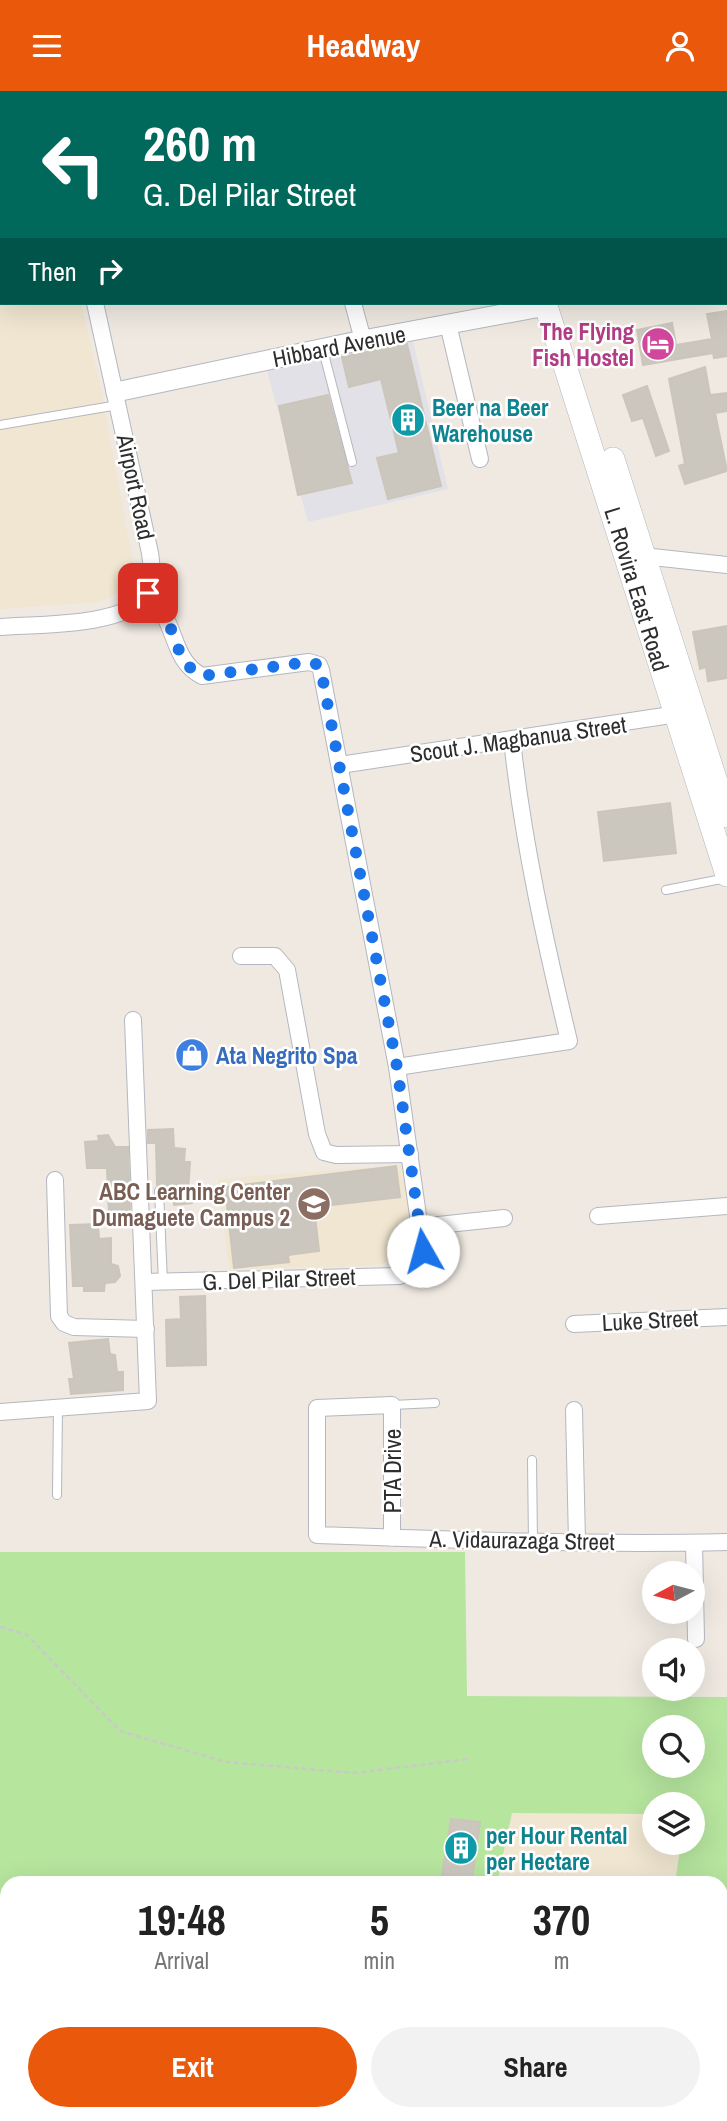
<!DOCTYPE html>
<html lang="en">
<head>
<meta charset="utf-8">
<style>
  body { margin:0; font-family:"Archivo Narrow",sans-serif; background:#f2f2f2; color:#222; height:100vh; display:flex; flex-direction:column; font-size:26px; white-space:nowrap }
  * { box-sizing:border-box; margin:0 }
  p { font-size:23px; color:#767676 }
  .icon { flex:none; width:38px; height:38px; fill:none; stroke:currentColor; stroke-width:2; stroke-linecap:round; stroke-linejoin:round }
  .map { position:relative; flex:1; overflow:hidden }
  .sheet { position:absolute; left:0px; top:1785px; width:728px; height:245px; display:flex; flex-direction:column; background:#fff; border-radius:21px 21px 0 0; box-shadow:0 7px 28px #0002 }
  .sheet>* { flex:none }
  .top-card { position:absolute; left:0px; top:0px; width:728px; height:214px; box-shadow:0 7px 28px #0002; background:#00695c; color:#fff; overflow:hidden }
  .needle { width:46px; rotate:263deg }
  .buttons { position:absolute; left:642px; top:1470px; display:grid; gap:14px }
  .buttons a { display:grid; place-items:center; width:63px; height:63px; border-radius:50%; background:#fff; box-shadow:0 7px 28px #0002; font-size:35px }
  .pin { position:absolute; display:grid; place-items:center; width:60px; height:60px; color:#fff; margin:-30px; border-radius:14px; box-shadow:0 4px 10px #0006 }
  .me { position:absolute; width:77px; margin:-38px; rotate:353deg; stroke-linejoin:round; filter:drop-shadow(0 0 5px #0008) }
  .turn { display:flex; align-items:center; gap:24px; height:147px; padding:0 28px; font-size:32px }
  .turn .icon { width:91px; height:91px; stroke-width:2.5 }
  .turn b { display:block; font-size:49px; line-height:60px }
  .then { display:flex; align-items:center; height:66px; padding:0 28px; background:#0003; gap:14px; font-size:26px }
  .eta { display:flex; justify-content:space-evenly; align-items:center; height:119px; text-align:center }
  .eta b { font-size:42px; font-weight:700; line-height:49px }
  .button { display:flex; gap:14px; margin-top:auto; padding:14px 28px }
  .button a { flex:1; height:80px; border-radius:42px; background:#ea580c; color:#fff; font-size:28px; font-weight:700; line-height:80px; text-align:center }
  .button a+a { background:#f2f2f2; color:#222 }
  header { display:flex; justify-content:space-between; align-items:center; height:91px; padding:0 28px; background:#ea580c; color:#fff; font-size:32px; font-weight:700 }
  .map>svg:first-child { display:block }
  .industrial { fill:#e3e1e8 }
  .education { fill:#f0e6d1 }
  .green { fill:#b6e59e; fill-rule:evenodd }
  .water { fill:#75cff0 }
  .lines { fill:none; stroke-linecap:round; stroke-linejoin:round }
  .stream { stroke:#75cff0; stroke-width:4.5 }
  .building { fill:#cbc7bf; stroke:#cbc5ba; stroke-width:2 }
  .service-casing { stroke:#b4b7c1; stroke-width:10 }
  .minor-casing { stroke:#b4b7c1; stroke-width:18 }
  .tertiary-casing { stroke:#b4b7c1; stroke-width:21 }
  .secondary-casing { stroke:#b4b7c1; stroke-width:24 }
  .path { stroke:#c9c9c9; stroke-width:2.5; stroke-dasharray:5 3.5; stroke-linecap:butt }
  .service { stroke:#fff; stroke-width:8 }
  .minor { stroke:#fff; stroke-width:16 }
  .tertiary { stroke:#fff; stroke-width:19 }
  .secondary { stroke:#fff; stroke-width:23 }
  .route { stroke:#1a73e8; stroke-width:12; stroke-dasharray:0 21.6 }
  .labels { text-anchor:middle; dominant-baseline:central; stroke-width:5; stroke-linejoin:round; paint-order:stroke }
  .hotel-label { font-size:23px; font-weight:bold; fill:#b23c85; stroke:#fff; text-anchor:end }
  .street-label { font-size:23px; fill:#2e2e2e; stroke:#fff }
  .culture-label { font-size:23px; font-weight:bold; fill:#0d838f; stroke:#fff; text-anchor:start }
  .shop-label { font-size:23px; font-weight:bold; fill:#366cbe; stroke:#fff; text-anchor:start }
  .education-label { font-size:23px; font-weight:bold; fill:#785e54; stroke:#fff; text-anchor:end }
</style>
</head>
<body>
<header><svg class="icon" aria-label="menu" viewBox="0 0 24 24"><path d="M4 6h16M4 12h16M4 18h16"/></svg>Headway<svg class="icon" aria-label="person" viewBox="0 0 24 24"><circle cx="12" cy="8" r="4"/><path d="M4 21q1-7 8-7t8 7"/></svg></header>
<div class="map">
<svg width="727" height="2030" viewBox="0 0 727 2030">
  <rect width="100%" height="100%" fill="#efe9e1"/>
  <!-- industrial -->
  <polygon class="industrial" points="412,246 448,398 308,431 266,276"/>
  <!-- education -->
  <g class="education">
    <polygon points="0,0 26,2 2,2 2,212 81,212 101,299 134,477 125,499 99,511 0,518"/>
    <polygon points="404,1074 410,1150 408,1159 401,1166 382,1173 361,1175 229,1178 218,1088"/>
    <polygon points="512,1722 654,1723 654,1752 681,1752 675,1792 497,1792"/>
    <polygon points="721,1871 727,1871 727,2030 448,2030 449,2023 721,2023"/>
  </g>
  <!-- green -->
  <path class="green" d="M0 1461H465L467 1605 727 1606V1871H721V1792H675L681 1752H693V1713H654V1723L512 1722 497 1792H7V2023H449L448 2030H0ZM654 1636H693V1675H654Z"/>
  <!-- water -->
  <g class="water">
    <polygon points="237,2023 323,2023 338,2030 246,2030"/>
    <polygon points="379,2023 383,2025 426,2023 420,2030 363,2030"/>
    <rect x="527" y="2023" width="35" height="7"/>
  </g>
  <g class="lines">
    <!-- stream -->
    <polyline class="stream" points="0,2003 7,2003"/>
  </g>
  <!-- building -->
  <g class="building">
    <polygon points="727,220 727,265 714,267 713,262 643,274 637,239 672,232 676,254 712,248 707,223"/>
    <polygon points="407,253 441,395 388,408 377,367 399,362 381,288 349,296 342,266"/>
    <polygon points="705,276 710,304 727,302 727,320 715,322 727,380 685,393 679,375 685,373 669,288"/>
    <polygon points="647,295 669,360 656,365 643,327 632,330 623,304"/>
    <polygon points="328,304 352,392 298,404 279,315"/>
    <polygon points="727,535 727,587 708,590 706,576 700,578 693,541"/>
    <polygon points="670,712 676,762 604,770 598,721"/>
    <polygon points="173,1038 174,1057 185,1058 184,1071 190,1071 188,1100 191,1100 192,1112 174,1114 173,1097 157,1094 156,1052 148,1052 148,1039"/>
    <polygon points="108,1044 115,1056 128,1056 130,1121 109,1124 107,1077 87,1077 85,1051 99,1050 98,1045"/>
    <polygon points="396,1075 400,1106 314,1116 319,1160 288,1164 289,1171 234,1177 225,1096"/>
    <polygon points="98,1133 99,1148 111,1147 111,1173 118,1175 120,1185 115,1191 105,1192 104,1200 84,1200 84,1195 73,1195 70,1134"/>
    <polygon points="205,1205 206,1274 167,1275 166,1229 181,1228 180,1206"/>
    <polygon points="108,1248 110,1263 115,1264 117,1281 123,1281 123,1299 71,1303 69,1288 74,1288 69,1252"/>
    <polygon points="451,1728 480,1731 472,1789 442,1784"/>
  </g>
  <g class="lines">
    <!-- service casing -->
    <g class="service-casing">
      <g id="service">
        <polyline points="323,259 352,371"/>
        <polyline points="0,334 118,314"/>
        <polyline points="666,799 727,787"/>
        <polyline points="159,1100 163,1191"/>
        <polyline points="392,1314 435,1312"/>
        <polyline points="532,1369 533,1451"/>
        <polyline points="57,1404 58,1316"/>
        <polyline points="721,1956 727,1955"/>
        <polyline points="639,2023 641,2030"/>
      </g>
    </g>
    <!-- minor casing -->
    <g class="minor-casing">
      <g id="minor">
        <polyline points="40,0 41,2"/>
        <polyline points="202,0 203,2"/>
        <polyline points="295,0 296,2"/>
        <polyline points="353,212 363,249"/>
        <polyline points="448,233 480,368"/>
        <polyline points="643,465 727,474"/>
        <path d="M0 536C35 533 126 536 146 504 154 492 152 476 150 462L95 212"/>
        <polyline points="340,674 684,622"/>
        <polyline points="241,865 275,865 287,879 317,1043 324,1061 336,1064 410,1063"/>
        <path d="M397 976 569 950C545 850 523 751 512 649"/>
        <polyline points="55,1089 59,1225 64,1232 74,1236 146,1238"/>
        <polyline points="598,1125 727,1115"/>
        <polyline points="420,1136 504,1127"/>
        <path d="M144 1191 399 1185 417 1178 423 1160 397 976 321 579 319 574 309 571 202 585C179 573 177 551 167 530 162 519 155 511 148 502"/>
        <polyline points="574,1233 727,1226"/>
        <polyline points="574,1319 577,1451"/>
        <polyline points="0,1321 148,1310 133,929"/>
        <path d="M392 1447V1314L317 1317V1444C453 1449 590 1454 727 1451"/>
        <polyline points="694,1452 696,1548"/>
      </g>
    </g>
    <!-- tertiary casing -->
    <g class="tertiary-casing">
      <polyline id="tertiary" points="116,301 363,249 546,215"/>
    </g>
    <!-- secondary casing -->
    <g class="secondary-casing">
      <g id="secondary">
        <polyline points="482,0 483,2"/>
        <polyline points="726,188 727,187"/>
        <polyline points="545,212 727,784"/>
        <polyline points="613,368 727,725"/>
      </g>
    </g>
    <!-- path -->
    <polyline class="path" points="0,1536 26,1543 120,1640 226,1671 354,1682 468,1668"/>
    <!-- service -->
    <use href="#service" class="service"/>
    <!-- minor -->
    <use href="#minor" class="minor"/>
    <!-- tertiary -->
    <use href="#tertiary" class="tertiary"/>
    <!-- secondary -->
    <use href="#secondary" class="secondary"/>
  </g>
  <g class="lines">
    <!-- route -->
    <path class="route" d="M148 502C155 511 162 519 167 529 178 551 178 573 202 585L309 571 319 574 321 579 397 976 423 1160"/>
  </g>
  <!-- icons -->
  <defs>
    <g id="hotel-disc" transform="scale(1.75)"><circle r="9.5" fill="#d1479c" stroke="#fff"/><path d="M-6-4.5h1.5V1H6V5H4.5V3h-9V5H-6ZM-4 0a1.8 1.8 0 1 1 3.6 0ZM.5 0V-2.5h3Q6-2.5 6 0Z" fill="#fff"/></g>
    <g id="building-disc" transform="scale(1.75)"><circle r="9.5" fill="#0f9aa8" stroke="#fff"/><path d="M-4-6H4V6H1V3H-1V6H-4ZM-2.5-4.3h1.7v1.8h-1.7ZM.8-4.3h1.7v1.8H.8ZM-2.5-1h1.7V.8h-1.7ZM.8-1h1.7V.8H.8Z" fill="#fff"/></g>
    <g id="shop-disc" transform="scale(1.75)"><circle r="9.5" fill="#3f7fe0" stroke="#fff"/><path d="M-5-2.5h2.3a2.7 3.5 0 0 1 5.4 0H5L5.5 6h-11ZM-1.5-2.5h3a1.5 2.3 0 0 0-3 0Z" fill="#fff"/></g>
    <g id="school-disc" transform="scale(1.75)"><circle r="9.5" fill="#8d6e63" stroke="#fff"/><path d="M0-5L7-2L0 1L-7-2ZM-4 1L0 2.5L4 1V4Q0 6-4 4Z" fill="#fff"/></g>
  </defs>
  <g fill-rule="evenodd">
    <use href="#hotel-disc" x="658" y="253"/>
    <use href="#building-disc" x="408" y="329"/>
    <use href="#shop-disc" x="192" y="964"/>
    <use href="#school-disc" x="314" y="1113"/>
    <use href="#building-disc" x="461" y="1757"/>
  </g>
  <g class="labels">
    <!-- hotel labels -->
    <g class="hotel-label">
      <text x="634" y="240">The Flying<tspan x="634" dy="26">Fish Hostel</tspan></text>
    </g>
    <!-- street labels -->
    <g class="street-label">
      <text transform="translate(339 255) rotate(-11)">Hibbard Avenue</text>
      <text transform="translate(136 396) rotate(78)">Airport Road</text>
      <text transform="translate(637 498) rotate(73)">L. Rovira East Road</text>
      <text transform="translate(518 648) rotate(-8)">Scout J. Magbanua Street</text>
      <text transform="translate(279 1188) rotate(-2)">G. Del Pilar Street</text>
      <text transform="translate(650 1229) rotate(-3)">Luke Street</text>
      <text transform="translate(392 1380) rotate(-90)">PTA Drive</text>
      <text transform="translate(522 1449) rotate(1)">A. Vidaurazaga Street</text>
    </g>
    <!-- culture labels -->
    <g class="culture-label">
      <text x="432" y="316">Beer na Beer<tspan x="432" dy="26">Warehouse</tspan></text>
      <text x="486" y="1744">per Hour Rental<tspan x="486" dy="26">per Hectare</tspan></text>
    </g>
    <!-- shop labels -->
    <g class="shop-label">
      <text x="216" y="964">Ata Negrito Spa</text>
    </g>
    <!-- education labels -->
    <g class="education-label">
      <text x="290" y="1100">ABC Learning Center<tspan x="290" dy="26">Dumaguete Campus 2</tspan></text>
    </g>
  </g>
</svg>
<div class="buttons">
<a><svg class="needle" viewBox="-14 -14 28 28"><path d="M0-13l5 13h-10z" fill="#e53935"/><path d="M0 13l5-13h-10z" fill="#767676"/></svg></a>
<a><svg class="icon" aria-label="sound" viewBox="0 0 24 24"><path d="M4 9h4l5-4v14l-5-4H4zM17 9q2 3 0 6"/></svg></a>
<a><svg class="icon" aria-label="search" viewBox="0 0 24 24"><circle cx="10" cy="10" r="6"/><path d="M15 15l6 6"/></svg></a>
<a><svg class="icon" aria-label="layers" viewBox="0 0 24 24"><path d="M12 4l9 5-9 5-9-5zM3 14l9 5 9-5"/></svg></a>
</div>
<div class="pin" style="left:148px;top:502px;background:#d93025"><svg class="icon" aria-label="arrive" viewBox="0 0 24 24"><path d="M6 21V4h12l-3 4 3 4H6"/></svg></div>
<svg class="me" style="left:423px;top:1160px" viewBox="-20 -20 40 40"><circle r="19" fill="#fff"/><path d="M0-13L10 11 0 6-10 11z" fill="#1a73e8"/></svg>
<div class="top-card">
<div class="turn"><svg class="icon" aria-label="left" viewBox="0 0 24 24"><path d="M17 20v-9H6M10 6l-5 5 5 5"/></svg><div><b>260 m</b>G. Del Pilar Street</div></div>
<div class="then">Then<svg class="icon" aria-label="right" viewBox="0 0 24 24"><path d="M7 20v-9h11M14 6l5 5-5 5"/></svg></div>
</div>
<section class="sheet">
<div class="eta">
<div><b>19:48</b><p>Arrival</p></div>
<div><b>5</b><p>min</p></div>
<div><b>370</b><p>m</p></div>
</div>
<div class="button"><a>Exit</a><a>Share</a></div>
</section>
</div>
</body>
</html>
